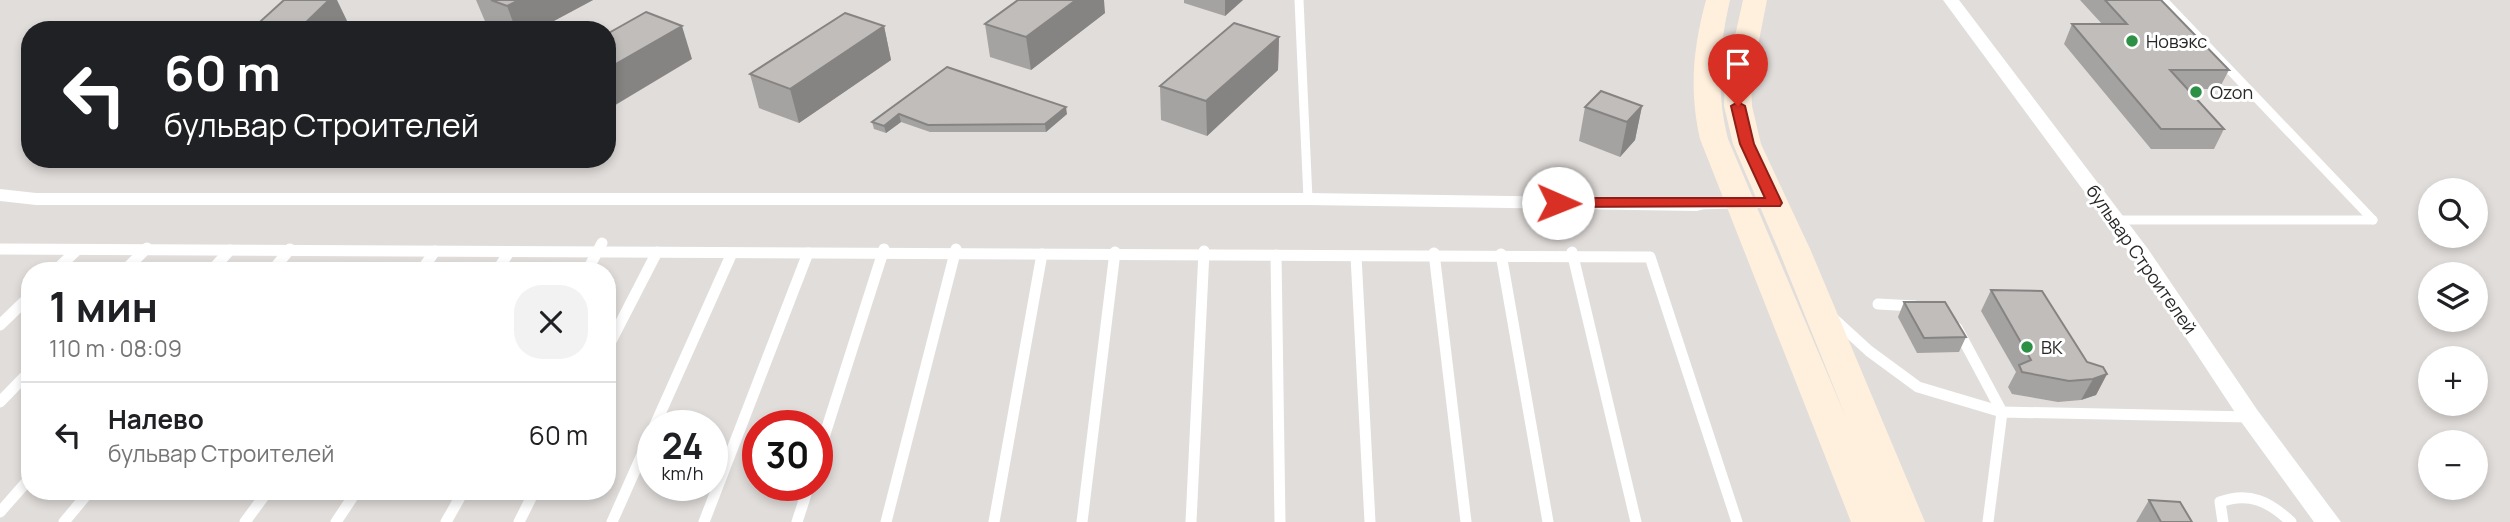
<!DOCTYPE html>
<html lang="ru">
<head>
<meta charset="utf-8">
<style>
  body { margin:0; font-family:Manrope,sans-serif; background:#f2f2f2; color:#202124; height:100vh; display:flex; flex-direction:column; font-size:26px; white-space:nowrap }
  * { box-sizing:border-box; margin:0 }
  p { font-size:23px; color:#757577 }
  .icon { flex:none; width:38px; height:38px; fill:none; stroke:currentColor; stroke-width:2; stroke-linecap:round; stroke-linejoin:round }
  .map { position:relative; flex:1; overflow:hidden }
  .side { position:absolute; left:21px; top:262px; width:595px; height:238px; display:flex; flex-direction:column; background:#fff; border-radius:28px; box-shadow:0 4px 10px #0003 }
  .side>* { flex:none }
  .hud { position:absolute; left:21px; top:21px; width:595px; height:147px; border-radius:28px; box-shadow:0 4px 10px #0003; background:#202124; color:#fff; overflow:hidden }
  .tools { position:absolute; left:2418px; top:178px; display:grid; gap:14px }
  .tools a { display:grid; place-items:center; width:70px; height:70px; border-radius:50%; background:#fff; box-shadow:0 4px 10px #0003; font-size:35px }
  .speed { position:absolute; left:637px; top:410px; display:flex; gap:14px; font-size:35px; font-weight:700; text-align:center }
  .speed>* { display:grid; place-content:center; width:91px; height:91px; border-radius:50%; background:#fff; box-shadow:0 4px 10px #0003; line-height:1 }
  .speed small { font-size:18px; font-weight:400 }
  .speed .limit { border:10px solid #d22; background:#fff; color:#111 }
  .pin { position:absolute; display:grid; place-items:center; width:60px; height:60px; color:#fff; margin:-72px -30px; border-radius:50% 50% 50% 0; rotate:-45deg; box-shadow:0 0 7px #0007 }
  .pin .icon { rotate:45deg }
  .me { position:absolute; width:77px; margin:-38px; rotate:91deg; stroke-linejoin:round; filter:drop-shadow(0 0 5px #0008) }
  .turn { display:flex; align-items:center; gap:24px; height:147px; padding:0 28px; font-size:32px }
  .turn .icon { width:91px; height:91px; stroke-width:2.5 }
  .turn b { display:block; font-size:49px; line-height:60px }
  .round { display:grid; place-items:center; flex:none; width:74px; height:74px; border-radius:28px; background:#f2f2f2 }
  .head { display:flex; align-items:center; justify-content:space-between; height:119px; padding:0 28px }
  h1 { font-size:42px; font-weight:700; line-height:52px }
  ul { padding:0; list-style:none }
  li { display:flex; align-items:center; gap:21px; height:105px; padding:0 28px; border-top:2px solid #e0e0e0 }
  li div { flex:1 }
  li b { display:block; font-size:26px }
  li em { font-style:normal }
  .map>svg:first-child { display:block }
  .lines { fill:none; stroke-linecap:round; stroke-linejoin:round }
  .lane-far1 { stroke:#fff; stroke-width:9 }
  .lane { stroke:#fff; stroke-width:11 }
  .street { fill:#fff; fill-rule:evenodd }
  .secondary { fill:#fef0dd; fill-rule:evenodd }
  .wall { fill:#a5a3a1 }
  .shaded-wall { fill:#868483 }
  .building { fill:#c0bdbb; stroke:#868483; stroke-width:2 }
  .route { fill:#d93025; stroke:#8d1f18; stroke-width:2 }
  .poi-dot { fill:#2c9045; stroke:#fff; stroke-width:2.5 }
  .labels { text-anchor:middle; dominant-baseline:central; stroke-width:6; stroke-linejoin:round; paint-order:stroke }
  .poi-label { font-size:18px; fill:#292827; stroke:#fff; text-anchor:start }
  .street-label { font-size:18px; fill:#292827; stroke:#fff }
</style>
</head>
<body>
<div class="map">
<svg width="2510" height="522" viewBox="0 0 2510 522">
  <rect width="100%" height="100%" fill="#e1dddb"/>
  <g class="lines">
    <!-- lane-far1 -->
    <g class="lane-far1">
      <polyline points="1299,0 1308,199"/>
      <polyline points="2163,0 2373,220"/>
      <polyline points="1697,205 1771,203"/>
      <polyline points="2116,220 2373,220"/>
    </g>
    <!-- lane -->
    <g class="lane">
      <polyline points="0,249 1650,257 1737,522"/>
      <polyline points="1572,252 1636,522"/>
      <polyline points="1434,253 1466,522"/>
      <polyline points="1501,254 1548,522"/>
      <polyline points="1276,255 1280,522"/>
      <polyline points="1356,256 1370,522"/>
      <polyline points="55,271 77,250"/>
      <polyline points="124,271 147,248"/>
      <polyline points="211,271 230,250"/>
      <polyline points="272,271 290,249"/>
      <polyline points="421,271 435,251"/>
      <polyline points="497,271 509,252"/>
      <polyline points="587,271 602,243"/>
      <polyline points="1878,304 1915,306"/>
      <polyline points="1834,319 1869,351 1918,387 2002,412"/>
      <polyline points="0,325 30,296"/>
      <polyline points="1957,328 2002,412"/>
      <polyline points="607,349 657,252"/>
      <polyline points="0,402 30,371"/>
      <polyline points="655,425 732,253"/>
      <polyline points="817,459 884,249"/>
      <polyline points="0,512 30,478"/>
      <polyline points="64,522 89,492"/>
      <polyline points="245,522 267,492"/>
      <polyline points="336,522 356,492"/>
      <polyline points="446,522 463,492"/>
      <polyline points="519,522 534,492"/>
      <polyline points="612,522 653,430"/>
      <polyline points="704,522 808,253"/>
      <polyline points="797,522 809,485"/>
      <polyline points="886,522 956,249"/>
      <polyline points="994,522 1042,254"/>
      <polyline points="1082,522 1115,252"/>
      <polyline points="1191,522 1204,251"/>
      <polyline points="1988,522 2002,412 2250,417"/>
      <path d="M2223 522 2220 502C2249 491 2270 502 2291 522"/>
    </g>
    <!-- street -->
    <g class="street">
      <polygon points="1943,0 1959,0 2148,249 2258,411 2341,522 2314,522 2242,423 2134,259"/>
      <polygon points="0,189 36,193 1308,193 1697,199 1704,201 1707,205 1704,209 1697,211 1308,205 36,205 0,201"/>
    </g>
    <!-- secondary -->
    <path class="secondary" d="M1706 0H1730C1719 48 1716 90 1728 139L1847 420 1779 251 1733 144 1724 106 1725 81 1743 0H1767L1751 81 1752 106 1761 144 1811 251 1925 522H1851L1700 139C1689 90 1693 48 1706 0Z"/>
  </g>
  <!-- wall -->
  <g class="wall">
    <polygon points="476,0 593,0 537,30 496,30 487,26"/>
    <polygon points="1184,0 1243,0 1225,16 1184,3"/>
    <polygon points="2080,0 2161,0 2229,70 2219,89 2188,89 2224,129 2214,149 2151,149 2064,44 2072,24 2102,24"/>
    <polygon points="1105,13 1031,70 990,57 985,24"/>
    <polygon points="884,26 891,60 799,123 759,108 750,74"/>
    <polygon points="1279,37 1278,70 1207,136 1161,120 1160,86"/>
    <polygon points="947,67 1067,114 1046,132 930,132 901,122 886,133 874,129 872,122"/>
    <polygon points="1642,106 1635,140 1620,157 1579,141 1585,107"/>
    <polygon points="1991,290 2087,362 2107,374 2096,395 2081,400 2058,402 2012,394 2008,387 2016,372 1981,311"/>
    <polygon points="1904,302 1966,337 1959,352 1917,353 1898,317"/>
    <polygon points="2149,500 2192,522 2136,522"/>
  </g>
  <!-- shaded-wall -->
  <g class="shaded-wall">
    <polygon points="329,0 337,0 350,27 348,30 298,30"/>
    <polygon points="519,0 593,0 537,30 516,30 507,6"/>
    <polygon points="1076,0 1104,0 1105,13 1031,70 1026,37"/>
    <polygon points="1225,0 1243,0 1225,16"/>
    <polygon points="682,26 692,59 607,110 607,69"/>
    <polygon points="884,26 891,60 799,123 790,89"/>
    <polygon points="1279,37 1278,70 1207,136 1206,101"/>
    <polygon points="1642,106 1635,140 1620,157 1627,122"/>
    <polygon points="1066,107 1067,114 1046,132 1045,124"/>
    <polygon points="899,114 901,122 886,133 884,126"/>
    <polygon points="2107,374 2096,395 2081,400 2093,379"/>
  </g>
  <!-- building -->
  <g class="building">
    <polygon points="284,0 329,0 298,30 251,30"/>
    <polygon points="491,0 519,0 507,6"/>
    <polygon points="1018,0 1076,0 1026,37 985,24"/>
    <polygon points="2105,0 2161,0 2229,70 2170,70 2224,129 2161,129 2072,24 2127,24"/>
    <polygon points="646,12 682,26 607,69 607,34"/>
    <polygon points="845,13 884,26 790,89 750,74"/>
    <polygon points="1234,23 1279,37 1206,101 1160,86"/>
    <polygon points="947,67 1066,107 1045,124 928,125 899,114 884,126 872,122"/>
    <polygon points="1601,91 1642,106 1627,122 1585,107"/>
    <polygon points="1991,290 2042,291 2087,362 2103,367 2107,374 2093,379 2069,381 2022,372 2019,365 2031,360"/>
    <polygon points="1904,302 1945,302 1966,337 1924,338"/>
    <polygon points="2149,500 2180,502 2192,522 2161,522"/>
  </g>
  <!-- route -->
  <polygon class="route" points="1738,102 1745,106 1754,144 1782,203 1780,206 1558,207 1551,203 1558,198 1765,198 1740,144 1731,106"/>
  <!-- markers -->
  <g class="poi-dot">
    <circle cx="2132" cy="41" r="7"/>
    <circle cx="2196" cy="92" r="7"/>
    <circle cx="2027" cy="347" r="7"/>
  </g>
  <g class="labels">
    <!-- poi labels -->
    <g class="poi-label">
      <text x="2146" y="41">Новэкс</text>
      <text x="2210" y="92">Ozon</text>
      <text x="2041" y="347">ВК</text>
    </g>
    <!-- street labels -->
    <g class="street-label">
      <text transform="translate(2142 259) rotate(55)">бульвар Строителей</text>
    </g>
  </g>
</svg>
<div class="tools">
<a><svg class="icon" aria-label="search" viewBox="0 0 24 24"><circle cx="10" cy="10" r="6"/><path d="M15 15l6 6"/></svg></a>
<a><svg class="icon" aria-label="layers" viewBox="0 0 24 24"><path d="M12 4l9 5-9 5-9-5zM3 14l9 5 9-5"/></svg></a>
<a>+</a>
<a>−</a>
</div>
<div class="speed"><div>24<small>km/h</small></div><div class="limit">30</div></div>
<div class="pin" style="left:1738px;top:106px;background:#d93025"><svg class="icon" aria-label="arrive" viewBox="0 0 24 24"><path d="M6 21V4h12l-3 4 3 4H6"/></svg></div>
<svg class="me" style="left:1558px;top:203px" viewBox="-20 -20 40 40"><circle r="19" fill="#fff"/><path d="M0-13L10 11 0 6-10 11z" fill="#d93025"/></svg>
<div class="hud">
<div class="turn"><svg class="icon" aria-label="left" viewBox="0 0 24 24"><path d="M17 20v-9H6M10 6l-5 5 5 5"/></svg><div><b>60 m</b>бульвар Строителей</div></div>
</div>
<section class="side">
<div class="head"><div><h1>1 мин</h1><p>110 m · 08:09</p></div><a class="round"><svg class="icon" aria-label="close" viewBox="0 0 24 24"><path d="M6 6l12 12M18 6L6 18"/></svg></a></div>
<ul>
<li><svg class="icon" aria-label="left" viewBox="0 0 24 24"><path d="M17 20v-9H6M10 6l-5 5 5 5"/></svg><div><b>Налево</b><p>бульвар Строителей</p></div><em>60 m</em></li>
</ul>
</section>
</div>
</body>
</html>
